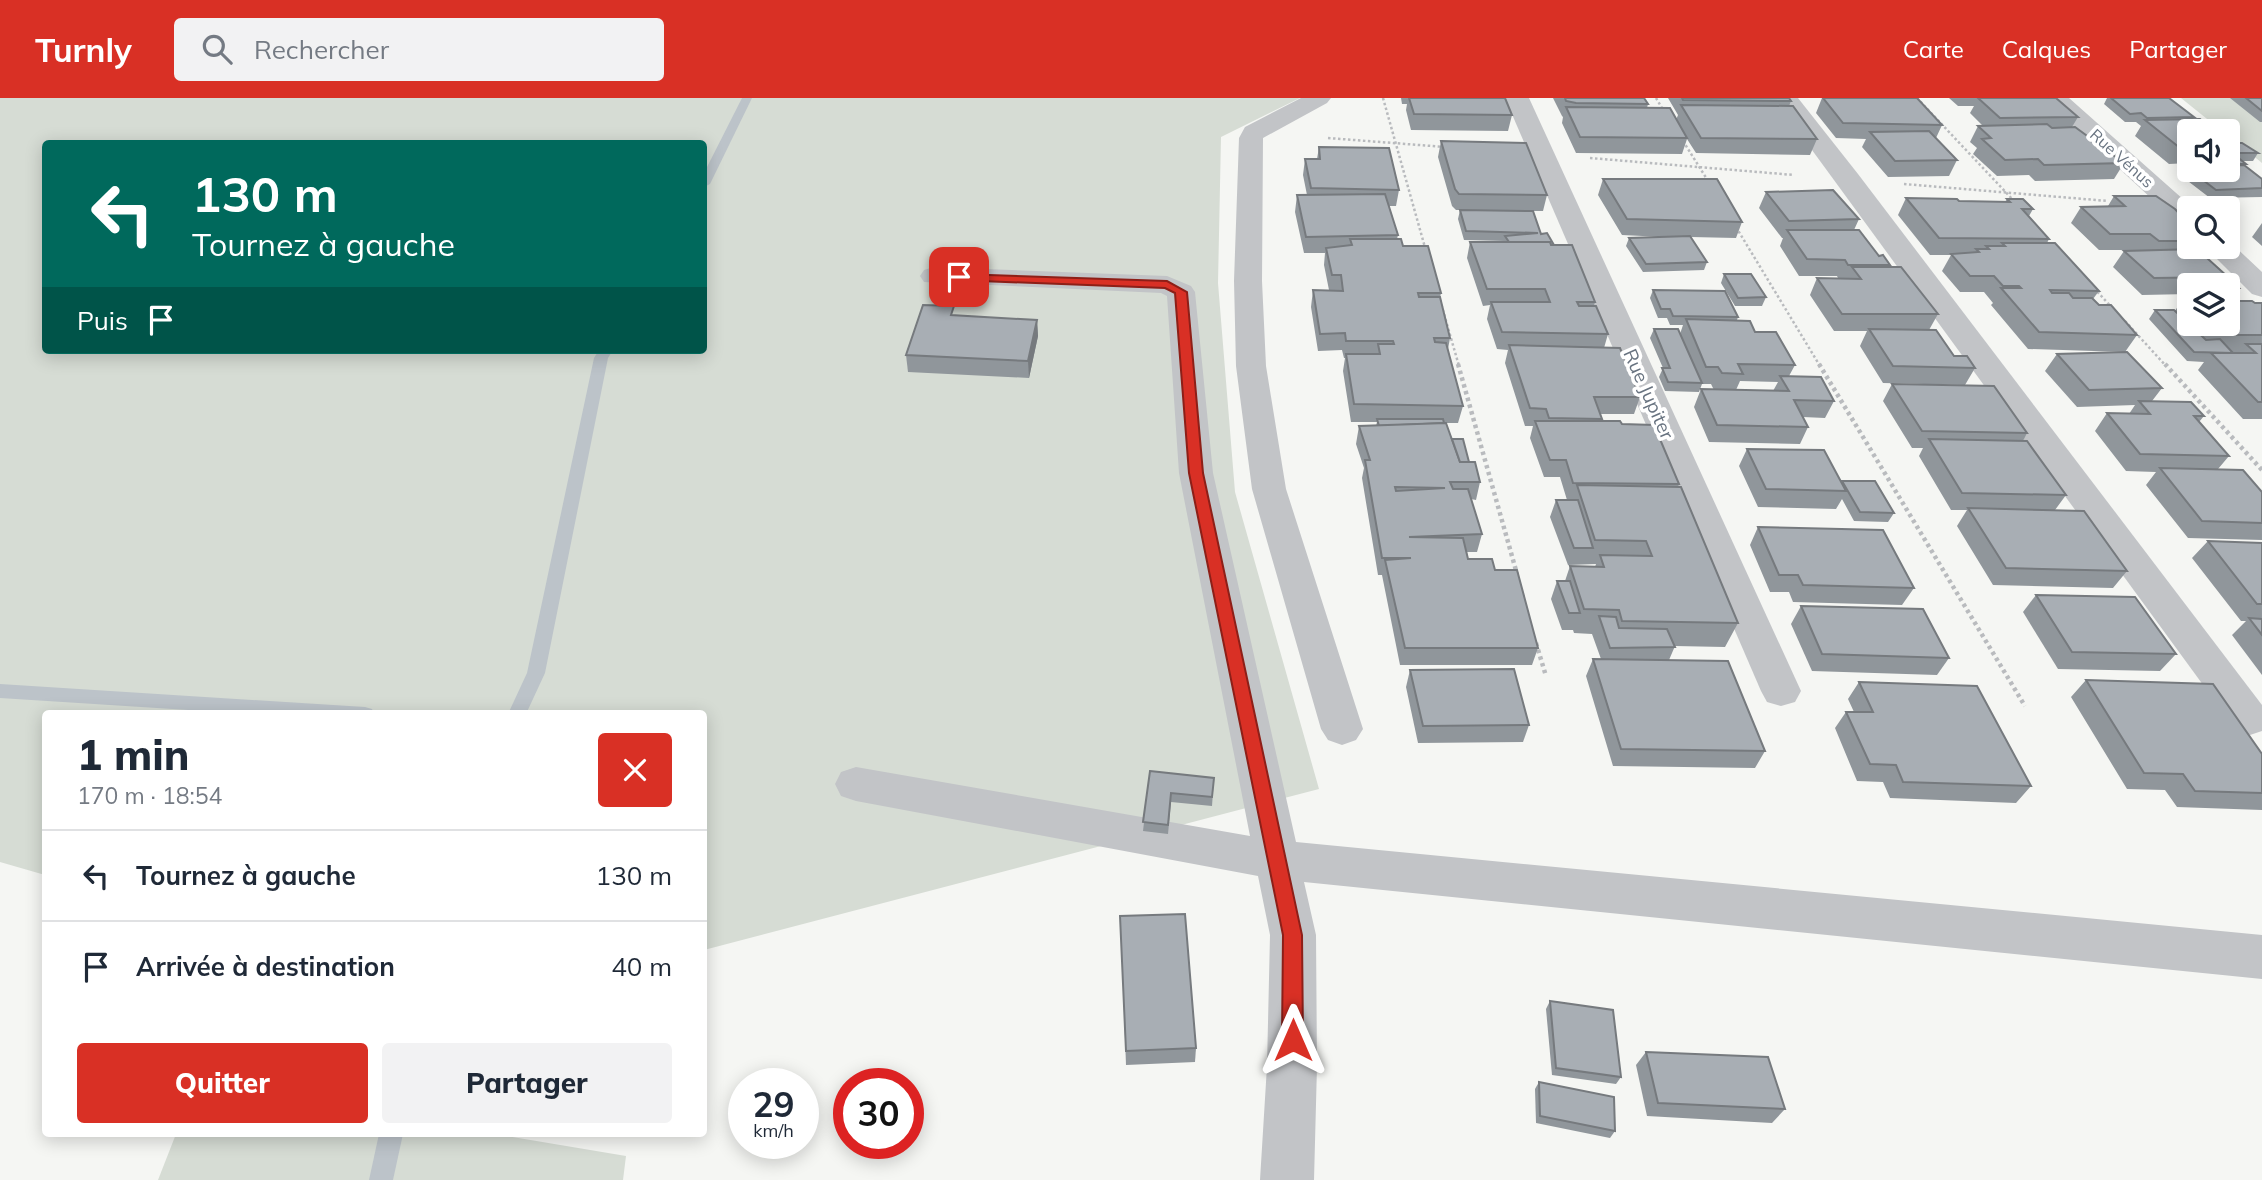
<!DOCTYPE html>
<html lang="fr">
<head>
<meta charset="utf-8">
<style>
  body { margin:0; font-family:Mulish,sans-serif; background:#f2f2f3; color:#1f2937; height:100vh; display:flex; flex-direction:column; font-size:26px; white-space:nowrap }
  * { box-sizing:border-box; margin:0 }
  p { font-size:23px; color:#747a83 }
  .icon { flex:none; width:38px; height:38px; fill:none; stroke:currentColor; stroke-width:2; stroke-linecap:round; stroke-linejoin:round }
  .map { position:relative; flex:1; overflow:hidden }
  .details { position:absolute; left:42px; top:612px; width:665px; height:427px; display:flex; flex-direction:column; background:#fff; border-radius:7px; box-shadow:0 4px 18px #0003 }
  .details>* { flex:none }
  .hud { position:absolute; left:42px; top:42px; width:665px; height:214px; border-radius:7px; box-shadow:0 4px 18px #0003; background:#00695c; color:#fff; overflow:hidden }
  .buttons { position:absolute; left:2177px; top:21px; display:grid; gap:14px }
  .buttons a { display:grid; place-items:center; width:63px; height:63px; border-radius:7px; background:#fff; box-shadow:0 4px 18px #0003; font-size:35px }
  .speed { position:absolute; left:728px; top:970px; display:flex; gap:14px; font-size:35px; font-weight:700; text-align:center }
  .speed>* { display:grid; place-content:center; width:91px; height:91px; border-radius:50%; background:#fff; box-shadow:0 4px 18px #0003; line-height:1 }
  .speed small { font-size:18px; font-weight:400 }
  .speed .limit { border:10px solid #d22; background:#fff; color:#111 }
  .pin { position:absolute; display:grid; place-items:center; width:60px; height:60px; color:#fff; margin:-30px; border-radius:14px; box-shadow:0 4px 10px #0006 }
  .me { position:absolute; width:77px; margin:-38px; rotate:0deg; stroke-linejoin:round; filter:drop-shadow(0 0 5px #0008) }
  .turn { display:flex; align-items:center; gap:24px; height:147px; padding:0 35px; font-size:32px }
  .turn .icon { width:91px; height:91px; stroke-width:2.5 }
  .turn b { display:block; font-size:49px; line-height:60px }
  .then { display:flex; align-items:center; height:66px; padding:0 35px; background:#0003; gap:14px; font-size:26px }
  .round { display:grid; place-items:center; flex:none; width:74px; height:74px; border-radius:7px; background:#f2f2f3 }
  .overview { display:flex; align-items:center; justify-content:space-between; height:119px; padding:0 35px }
  h1 { font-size:42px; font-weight:800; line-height:52px }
  .cta { display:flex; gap:14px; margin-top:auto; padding:14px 35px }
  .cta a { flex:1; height:80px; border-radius:7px; background:#d93025; color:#fff; font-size:28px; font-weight:800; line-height:80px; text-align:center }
  .cta a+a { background:#f2f2f3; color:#1f2937 }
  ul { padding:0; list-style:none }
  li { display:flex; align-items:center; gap:21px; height:91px; padding:0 35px; border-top:2px solid #e0e1e3 }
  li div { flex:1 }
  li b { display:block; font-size:26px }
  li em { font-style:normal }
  header { display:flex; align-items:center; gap:42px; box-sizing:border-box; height:98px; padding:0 35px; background:#d93025; color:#fff }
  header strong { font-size:33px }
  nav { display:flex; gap:38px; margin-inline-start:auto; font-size:24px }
  .search { width:490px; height:63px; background:#f2f2f3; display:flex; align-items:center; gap:18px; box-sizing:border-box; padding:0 24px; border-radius:7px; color:#747a83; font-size:26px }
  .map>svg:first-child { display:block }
  .green { fill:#d6dcd4; fill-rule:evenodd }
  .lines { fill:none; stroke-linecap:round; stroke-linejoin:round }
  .stream { fill:#bcc3c9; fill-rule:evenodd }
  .path-far1 { stroke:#b9bbbe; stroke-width:2.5; stroke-dasharray:2.5 2.5; stroke-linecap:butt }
  .path { stroke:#b9bbbe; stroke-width:4.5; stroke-dasharray:3.5 3.5; stroke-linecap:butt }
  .street { fill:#c2c4c7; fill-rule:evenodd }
  .wall { fill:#90969b; fill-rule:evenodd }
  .shaded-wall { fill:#767a7e }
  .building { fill:#a8aeb4; stroke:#767a7e; stroke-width:2; fill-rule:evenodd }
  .route { fill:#d93025; stroke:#8d1f18; stroke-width:2 }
  .labels { text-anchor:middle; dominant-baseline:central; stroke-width:7; stroke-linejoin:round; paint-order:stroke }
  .far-street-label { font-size:16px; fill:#687380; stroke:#fff }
  .street-label { font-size:19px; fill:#687380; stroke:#fff }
</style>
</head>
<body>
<header>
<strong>Turnly</strong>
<div class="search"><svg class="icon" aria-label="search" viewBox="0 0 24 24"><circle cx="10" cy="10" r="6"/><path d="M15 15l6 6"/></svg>Rechercher</div>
<nav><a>Carte</a><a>Calques</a><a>Partager</a></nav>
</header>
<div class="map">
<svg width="2262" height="1082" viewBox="0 0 2262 1082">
  <rect width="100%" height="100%" fill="#f5f6f3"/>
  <!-- green -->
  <g class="green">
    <path d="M0 0H1300L1221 39 1218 185 1235 394 1319 691 704 852V616H46L45 777 0 764ZM46 46H704V252H46Z"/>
    <polygon points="2181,0 2232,0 2262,23 2262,65 2228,37 2228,33 2222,33"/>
    <polygon points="176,1036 495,1036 626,1058 623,1082 158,1082"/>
  </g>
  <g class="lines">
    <!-- stream -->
    <g class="stream">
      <polygon points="742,0 752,0 710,86 704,89 704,75"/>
      <polygon points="599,252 613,252 608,260 545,575 526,616 508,616 527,575 594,260"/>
      <polygon points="0,586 365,609 372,611 374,616 251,616 0,600"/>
      <polygon points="379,1036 403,1036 393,1082 369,1082"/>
    </g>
    <!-- path-far1 -->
    <g class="path-far1">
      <polyline points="1383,0 1426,153"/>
      <polyline points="1656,0 1665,15"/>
      <polyline points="1917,0 2015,104"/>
      <polyline points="1328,40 1445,49"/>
      <polyline points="1683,43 1710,86"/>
      <polyline points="1590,60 1794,77"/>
      <polyline points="1904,86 2108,103"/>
      <polyline points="1736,129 1820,268"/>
      <polyline points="2094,190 2114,212"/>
      <polyline points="1440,202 1459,268"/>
      <polyline points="2125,223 2166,268"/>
    </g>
    <!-- path -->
    <g class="path">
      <polyline points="1458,266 1517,476"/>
      <polyline points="1819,266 2025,608"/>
      <polyline points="2165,266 2262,372"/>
      <polyline points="1536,545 1546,578"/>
    </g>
    <!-- street -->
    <g class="street">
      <polygon points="1301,0 1331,0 1327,5 1263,40 1262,183 1266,268 1286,391 1363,631 1356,642 1342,647 1328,642 1321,631 1252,391 1236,268 1234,183 1239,40 1245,29"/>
      <polygon points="1505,0 1529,0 1801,593 1795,604 1781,608 1767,604 1761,593"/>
      <polygon points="1774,0 1798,0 1858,76 2262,607 2262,633 2250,637 2236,632"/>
      <polygon points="2043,0 2069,0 2193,110 2189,110 2189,129 2180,127"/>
      <polygon points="2229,143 2262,174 2262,199 2252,196 2205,149 2228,149"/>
      <polygon points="934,169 1167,178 1191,188 1195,194 1213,375 1296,744 2262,837 2262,881 1304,784 1316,837 1317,968 1314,1082 1260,1082 1267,968 1270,837 1258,778 856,703 841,698 835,686 841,674 856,669 1250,738 1179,375 1167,198 1161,195 924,184 920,178 924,172"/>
    </g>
  </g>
  <!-- wall -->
  <g class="wall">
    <polygon points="1401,0 1505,0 1512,17 1508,33 1411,32 1406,12 1407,6 1402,6"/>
    <polygon points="1553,0 1644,0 1648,6 1647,10 1676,22 1678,17 1668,0 1789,0 1791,3 1789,8 1817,41 1810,57 1696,55 1687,41 1682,56 1576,55 1562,25 1563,19 1562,18"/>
    <polygon points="1822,0 1942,27 1936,40 1957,62 1949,78 1888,79 1862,49 1866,41 1836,40 1816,15"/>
    <polygon points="1949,0 2056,0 2078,19 2072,29 2124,65 2114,81 2035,83 2029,77 1997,78 1973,56 1977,50 1970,44 1978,28 1983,28 1970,15 1974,8 1958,8"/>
    <polygon points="2107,0 2169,0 2194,19 2189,33 2189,65 2169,66 2135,38 2141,28 2136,24 2125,24 2104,6"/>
    <polygon points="2230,0 2262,0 2262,24 2260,24"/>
    <polygon points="1441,43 1547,97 1543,113 1515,113 1554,147 1595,204 1594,208 1608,236 1604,250 1640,299 1634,316 1600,316 1602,321 1601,323 1622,326 1679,386 1678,389 1738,525 1725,549 1675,548 1669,562 1765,653 1755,670 1613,668 1586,578 1593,561 1601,561 1592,536 1574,535 1573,532 1562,532 1551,501 1557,483 1565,483 1570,468 1595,469 1596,466 1568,467 1550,419 1556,402 1567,402 1560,379 1544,379 1530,340 1533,328 1525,328 1505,265 1508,252 1497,251 1487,221 1490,207 1483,208 1467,160 1470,144 1504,144 1504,143 1464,142 1458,121 1460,112 1456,112 1452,108 1438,59"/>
    <polygon points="2228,43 2230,45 2258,55 2253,63 2243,63 2246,66 2244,68 2262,81 2262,99 2210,100 2180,77 2186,69 2228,72"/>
    <polygon points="1319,49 1399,92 1396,108 1388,108 1398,137 1397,141 1441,195 1440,200 1450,240 1448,251 1463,308 1458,325 1444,325 1452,341 1469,364 1480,384 1476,402 1471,401 1482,436 1477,454 1467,454 1468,461 1495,472 1538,550 1532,567 1400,567 1382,477 1378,477 1362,380 1364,370 1356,346 1359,328 1376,328 1377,324 1351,324 1343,273 1345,260 1344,260 1342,252 1318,253 1311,209 1313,192 1329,192 1324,167 1325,155 1304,155 1295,114 1297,97 1307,97 1303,77 1305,61 1317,61"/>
    <polygon points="1603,81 1742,124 1736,140 1691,139 1707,164 1704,172 1643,174 1626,148 1629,140 1663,139 1622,137 1598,97"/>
    <polygon points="1766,94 1859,121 1854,132 1879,158 1890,167 1889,169 1938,216 1929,232 1954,258 1975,270 1965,287 1883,285 1860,248 1867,233 1834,233 1810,197 1817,180 1838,180 1837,178 1799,178 1780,148 1783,140 1782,140 1759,110"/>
    <polygon points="2114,98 2189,126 2189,149 2200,149 2198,152 2239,190 2232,199 2228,199 2228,187 2189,187 2189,196 2142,197 2113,169 2124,153 2139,152 2099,152 2071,125 2081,109 2108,108"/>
    <polygon points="1906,100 1959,103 2005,104 2007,101 2033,111 2029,118 2049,141 2047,145 2099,193 2093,201 2099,207 2137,237 2125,254 2028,251 1991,207 1993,205 1984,194 1960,194 1942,173 1951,157 1930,157 1898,117"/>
    <polygon points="2262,125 2262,148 2252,139"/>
    <polygon points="1724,176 1766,199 1762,208 1735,208 1721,185"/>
    <path d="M1653 192 1738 219 1737 222 1755 234 1795 267 1789 278 1834 303 1825 320 1803 319 1808 329 1800 346 1709 344 1694 309 1701 291 1714 292 1711 286H1702L1699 294 1665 293 1659 279 1663 270 1650 240 1654 231 1680 236 1683 227H1670L1667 220H1658L1650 200ZM1740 283 1778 284 1773 293 1736 292Z"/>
    <polygon points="2180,205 2189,205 2189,226 2228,226 2255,205 2262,205 2262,321 2243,321 2198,272 2204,264 2187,263 2149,221 2155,212 2175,213"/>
    <polygon points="955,218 1037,222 1038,238 1029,280 908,274 906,257"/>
    <polygon points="2057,256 2162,290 2152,303 2204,318 2199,324 2229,358 2218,371 2262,394 2262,442 2188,440 2146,387 2156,374 2126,373 2095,333 2107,315 2129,316 2135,307 2077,309 2045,273"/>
    <polygon points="1892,286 2027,335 2023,343 2066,397 2055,412 2127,473 2113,490 1993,487 1957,428 1967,412 1951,412 1919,358 1923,350 1912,350 1883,303"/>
    <polygon points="1747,351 1841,384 1842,383 1894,415 1888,424 1854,423 1842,401 1836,411 1758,409 1739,368"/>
    <polygon points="1758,429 1914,490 1902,507 1793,504 1789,494 1770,494 1750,447"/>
    <polygon points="2208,443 2262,445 2262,577 2232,537 2246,523 2241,523 2192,460"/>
    <polygon points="2036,497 2176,556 2160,573 2058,571 2023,514"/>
    <polygon points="1801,508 1949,560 1937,577 1812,573 1791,526"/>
    <polygon points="1410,572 1529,627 1523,644 1418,645 1406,589"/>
    <polygon points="2086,582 2262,656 2262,712 2177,709 2165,692 2127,691 2071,599"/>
    <polygon points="1859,584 2031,688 2016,705 1890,700 1883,684 1857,683 1835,630 1846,614 1854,614 1848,601"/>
    <polygon points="1150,673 1214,680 1212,708 1171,704 1168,736 1143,733"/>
    <polygon points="1121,833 1196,950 1195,964 1126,967"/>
    <polygon points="1550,903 1621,979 1616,986 1552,977 1546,911"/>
    <polygon points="1646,954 1785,1011 1772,1025 1647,1018 1636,967"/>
    <polygon points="1539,984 1615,1033 1610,1040 1536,1025 1535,991"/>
  </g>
  <!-- shaded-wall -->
  <polygon class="shaded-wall" points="1037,222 1038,238 1029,280 1028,263"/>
  <!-- building -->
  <g class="building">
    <polygon points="1409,0 1505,0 1512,17 1414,16"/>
    <polygon points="1565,0 1644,0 1648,6 1576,5 1566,3"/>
    <polygon points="1682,0 1789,0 1791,3 1683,2"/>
    <polygon points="1823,0 1917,0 1942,27 1843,25"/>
    <polygon points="1978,0 2056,0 2078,19 2000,20"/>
    <polygon points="2111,0 2169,0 2194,19 2147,20 2141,15 2130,16"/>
    <polygon points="2246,0 2262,0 2262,13"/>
    <polygon points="1681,7 1793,8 1817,41 1701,40"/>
    <polygon points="1566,9 1670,10 1687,40 1580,39"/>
    <polygon points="2200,21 2215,33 2189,33 2189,49 2180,50 2145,22"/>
    <polygon points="2047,26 2052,30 2075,29 2124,65 2044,67 2038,61 2005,62 1982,41 1991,40 1978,28"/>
    <polygon points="1929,33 1957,62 1895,63 1870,34"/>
    <polygon points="1441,43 1526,45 1547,97 1459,96 1455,91"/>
    <polygon points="2228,43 2235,49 2228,49"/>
    <polygon points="2230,45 2242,45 2258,55 2237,55 2233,52 2235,49"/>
    <polygon points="1319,49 1389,50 1399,92 1311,90 1305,61 1320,61"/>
    <polygon points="2236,58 2246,66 2228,66 2228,59"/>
    <polygon points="2244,67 2262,81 2262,90 2216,92 2190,72 2228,72 2228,68"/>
    <polygon points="1603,81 1717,81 1742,124 1627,121"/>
    <polygon points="1833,92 1859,121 1789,123 1766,94"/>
    <polygon points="1385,96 1398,137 1306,139 1297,97"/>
    <polygon points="2114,98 2156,98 2175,111 2189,126 2189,143 2159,143 2150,136 2110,136 2081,109 2125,108"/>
    <polygon points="1906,100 1957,101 1959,103 2010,104 2007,101 2023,101 2033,111 2022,111 2049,141 1939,140"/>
    <polygon points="1460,112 1533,113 1541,136 1547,135 1554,147 1551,147 1550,144 1509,144 1505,138 1538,135 1466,133"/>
    <polygon points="1787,132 1859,132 1879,158 1883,157 1890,167 1848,167 1845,162 1807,161"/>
    <polygon points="1690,138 1707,164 1646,166 1629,140"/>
    <polygon points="1350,141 1401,141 1403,148 1428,148 1441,195 1418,195 1419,199 1440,199 1450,240 1434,240 1435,244 1446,245 1463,308 1354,306 1346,256 1380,256 1378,246 1394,246 1393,243 1346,243 1345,235 1320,236 1313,192 1343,193 1341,177 1332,177 1326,150 1352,147"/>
    <polygon points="1470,144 1550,144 1551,147 1572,147 1595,204 1577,204 1579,208 1596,208 1608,236 1502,234 1491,204 1550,204 1545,191 1487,191"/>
    <polygon points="2002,145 2055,145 2099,193 2050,192 2052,195 2069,195 2073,200 2092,200 2099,207 2111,207 2137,237 2039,234 2001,190 2021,190 2019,188 2003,188 1994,178 1970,178 1951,156 1979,154 1976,151 1989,151 1986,148 2005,148"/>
    <polygon points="2197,151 2228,179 2154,180 2124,153"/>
    <polygon points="1852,169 1901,169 1938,216 1842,216 1817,180 1861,181"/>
    <polygon points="1724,176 1751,176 1766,199 1738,200"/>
    <polygon points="2228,179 2239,190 2228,190 2228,187 2223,187"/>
    <polygon points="1653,192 1725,193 1738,219 1673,218 1670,211 1661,211"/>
    <polygon points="2228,203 2252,203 2255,205 2262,205 2262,237 2235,237 2231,233 2212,234 2203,226 2228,226"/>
    <polygon points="2180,205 2189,205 2189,213"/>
    <polygon points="923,207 954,208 951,217 1037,222 1028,263 906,257"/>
    <polygon points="2155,212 2174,212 2206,242 2220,241 2233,255 2194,254"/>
    <polygon points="1686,221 1750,223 1755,234 1776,234 1795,267 1738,266 1743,276 1722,275 1718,269 1706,269"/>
    <polygon points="1654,231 1678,231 1702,285 1668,284 1662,270 1670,270"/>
    <polygon points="1869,231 1936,232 1954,258 1967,258 1975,270 1893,268"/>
    <polygon points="2246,246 2262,246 2262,304 2258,304 2211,255 2256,255"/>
    <polygon points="1509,247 1620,250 1640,299 1594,299 1602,321 1549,320 1546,311 1530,310"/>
    <polygon points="2127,254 2162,290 2089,292 2057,256"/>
    <polygon points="1780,278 1821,279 1834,303 1794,302 1808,329 1717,327 1701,291 1789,293"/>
    <polygon points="1892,286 1994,288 2027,335 1922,333"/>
    <polygon points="2139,303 2191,304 2204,318 2194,318 2229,358 2140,356 2107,315 2150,316"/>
    <polygon points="1377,321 1443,321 1444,325 1379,328"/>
    <polygon points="1535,323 1620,323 1622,326 1654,327 1679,386 1573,385 1566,362 1550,362"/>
    <path d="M1446 325 1460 364H1475L1480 384H1450L1453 391H1468L1482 436 1409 439 1463 440 1468 461H1492L1495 472H1517L1538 550H1405L1385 462 1411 460H1382L1365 362H1370L1359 328ZM1395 389 1445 390 1396 393Z"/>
    <polygon points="1452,341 1463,341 1469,364 1460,364"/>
    <polygon points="1929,341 2027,343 2066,397 1962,395"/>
    <polygon points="1747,351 1824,352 1846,393 1766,391"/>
    <polygon points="2160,370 2243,372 2262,394 2262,425 2202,423"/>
    <polygon points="1842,383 1875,383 1894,415 1860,414"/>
    <polygon points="1577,387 1681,389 1738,525 1622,523 1619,512 1584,511 1570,468 1604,469 1600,457 1652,458 1646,443 1595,442"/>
    <polygon points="1556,402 1578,402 1593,450 1574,450"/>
    <polygon points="1968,410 2084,413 2127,473 2006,470"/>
    <polygon points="1758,429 1883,432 1914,490 1803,487 1798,477 1779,477"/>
    <polygon points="2208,443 2262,445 2262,506 2257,506"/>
    <polygon points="1557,483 1570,483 1580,515 1569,515"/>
    <polygon points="2036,497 2135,499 2176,556 2072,554"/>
    <polygon points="1801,508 1923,511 1949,560 1822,556"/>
    <polygon points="1599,518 1616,519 1619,530 1667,531 1675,549 1610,550"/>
    <polygon points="2249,520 2262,521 2262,537"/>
    <polygon points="1593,561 1728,563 1765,653 1621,651"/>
    <polygon points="1514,571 1529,627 1423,628 1410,572"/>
    <polygon points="2086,582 2213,586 2262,656 2262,695 2195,693 2183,676 2144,675"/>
    <polygon points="1859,584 1977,588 2031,688 1903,684 1896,667 1870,666 1846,614 1873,614"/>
    <polygon points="1150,673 1214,680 1212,699 1171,695 1168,727 1143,724"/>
    <polygon points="1185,816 1196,950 1126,953 1120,818"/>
    <polygon points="1550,903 1613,912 1621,979 1556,970"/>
    <polygon points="1646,954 1768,959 1785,1011 1658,1005"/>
    <polygon points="1539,984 1614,999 1615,1033 1540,1018"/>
  </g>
  <!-- route -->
  <polygon class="route" points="959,176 1167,183 1187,194 1203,375 1302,837 1303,942 1300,949 1293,952 1285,949 1282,942 1283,837 1189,375 1175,195 1165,190 955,182 953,179"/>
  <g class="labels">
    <!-- far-street labels -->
    <g class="far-street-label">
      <text transform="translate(2122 60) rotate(42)">Rue Vénus</text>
    </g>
    <!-- street labels -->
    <g class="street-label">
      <text transform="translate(1649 296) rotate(66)">Rue Jupiter</text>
    </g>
  </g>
</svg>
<div class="buttons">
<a><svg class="icon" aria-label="sound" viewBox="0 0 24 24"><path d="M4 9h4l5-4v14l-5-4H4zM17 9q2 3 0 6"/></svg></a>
<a><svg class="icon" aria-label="search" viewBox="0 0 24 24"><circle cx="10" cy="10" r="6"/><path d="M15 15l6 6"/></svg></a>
<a><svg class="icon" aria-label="layers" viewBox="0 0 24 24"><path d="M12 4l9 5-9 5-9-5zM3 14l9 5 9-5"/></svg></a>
</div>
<div class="speed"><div>29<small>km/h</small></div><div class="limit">30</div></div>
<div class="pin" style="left:959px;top:179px;background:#d93025"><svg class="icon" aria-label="arrive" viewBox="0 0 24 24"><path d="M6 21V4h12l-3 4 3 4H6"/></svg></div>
<svg class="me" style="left:1293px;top:942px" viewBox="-20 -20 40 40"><path d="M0-17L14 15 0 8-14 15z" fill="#d93025" stroke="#fff" stroke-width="4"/></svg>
<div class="hud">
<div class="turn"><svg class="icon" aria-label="left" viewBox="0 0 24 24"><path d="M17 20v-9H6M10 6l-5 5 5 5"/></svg><div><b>130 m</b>Tournez à gauche</div></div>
<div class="then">Puis<svg class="icon" aria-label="arrive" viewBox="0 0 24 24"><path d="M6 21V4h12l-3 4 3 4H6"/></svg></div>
</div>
<section class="details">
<div class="overview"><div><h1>1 min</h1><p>170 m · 18:54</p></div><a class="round" style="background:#d93025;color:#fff"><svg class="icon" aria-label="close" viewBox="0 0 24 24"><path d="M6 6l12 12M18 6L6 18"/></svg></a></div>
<ul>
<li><svg class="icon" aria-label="left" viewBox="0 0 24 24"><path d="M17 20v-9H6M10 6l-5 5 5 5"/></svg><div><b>Tournez à gauche</b></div><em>130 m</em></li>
<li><svg class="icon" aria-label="arrive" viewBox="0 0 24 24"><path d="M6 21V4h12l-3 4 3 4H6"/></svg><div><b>Arrivée à destination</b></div><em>40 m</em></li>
</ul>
<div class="cta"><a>Quitter</a><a>Partager</a></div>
</section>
</div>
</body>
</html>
